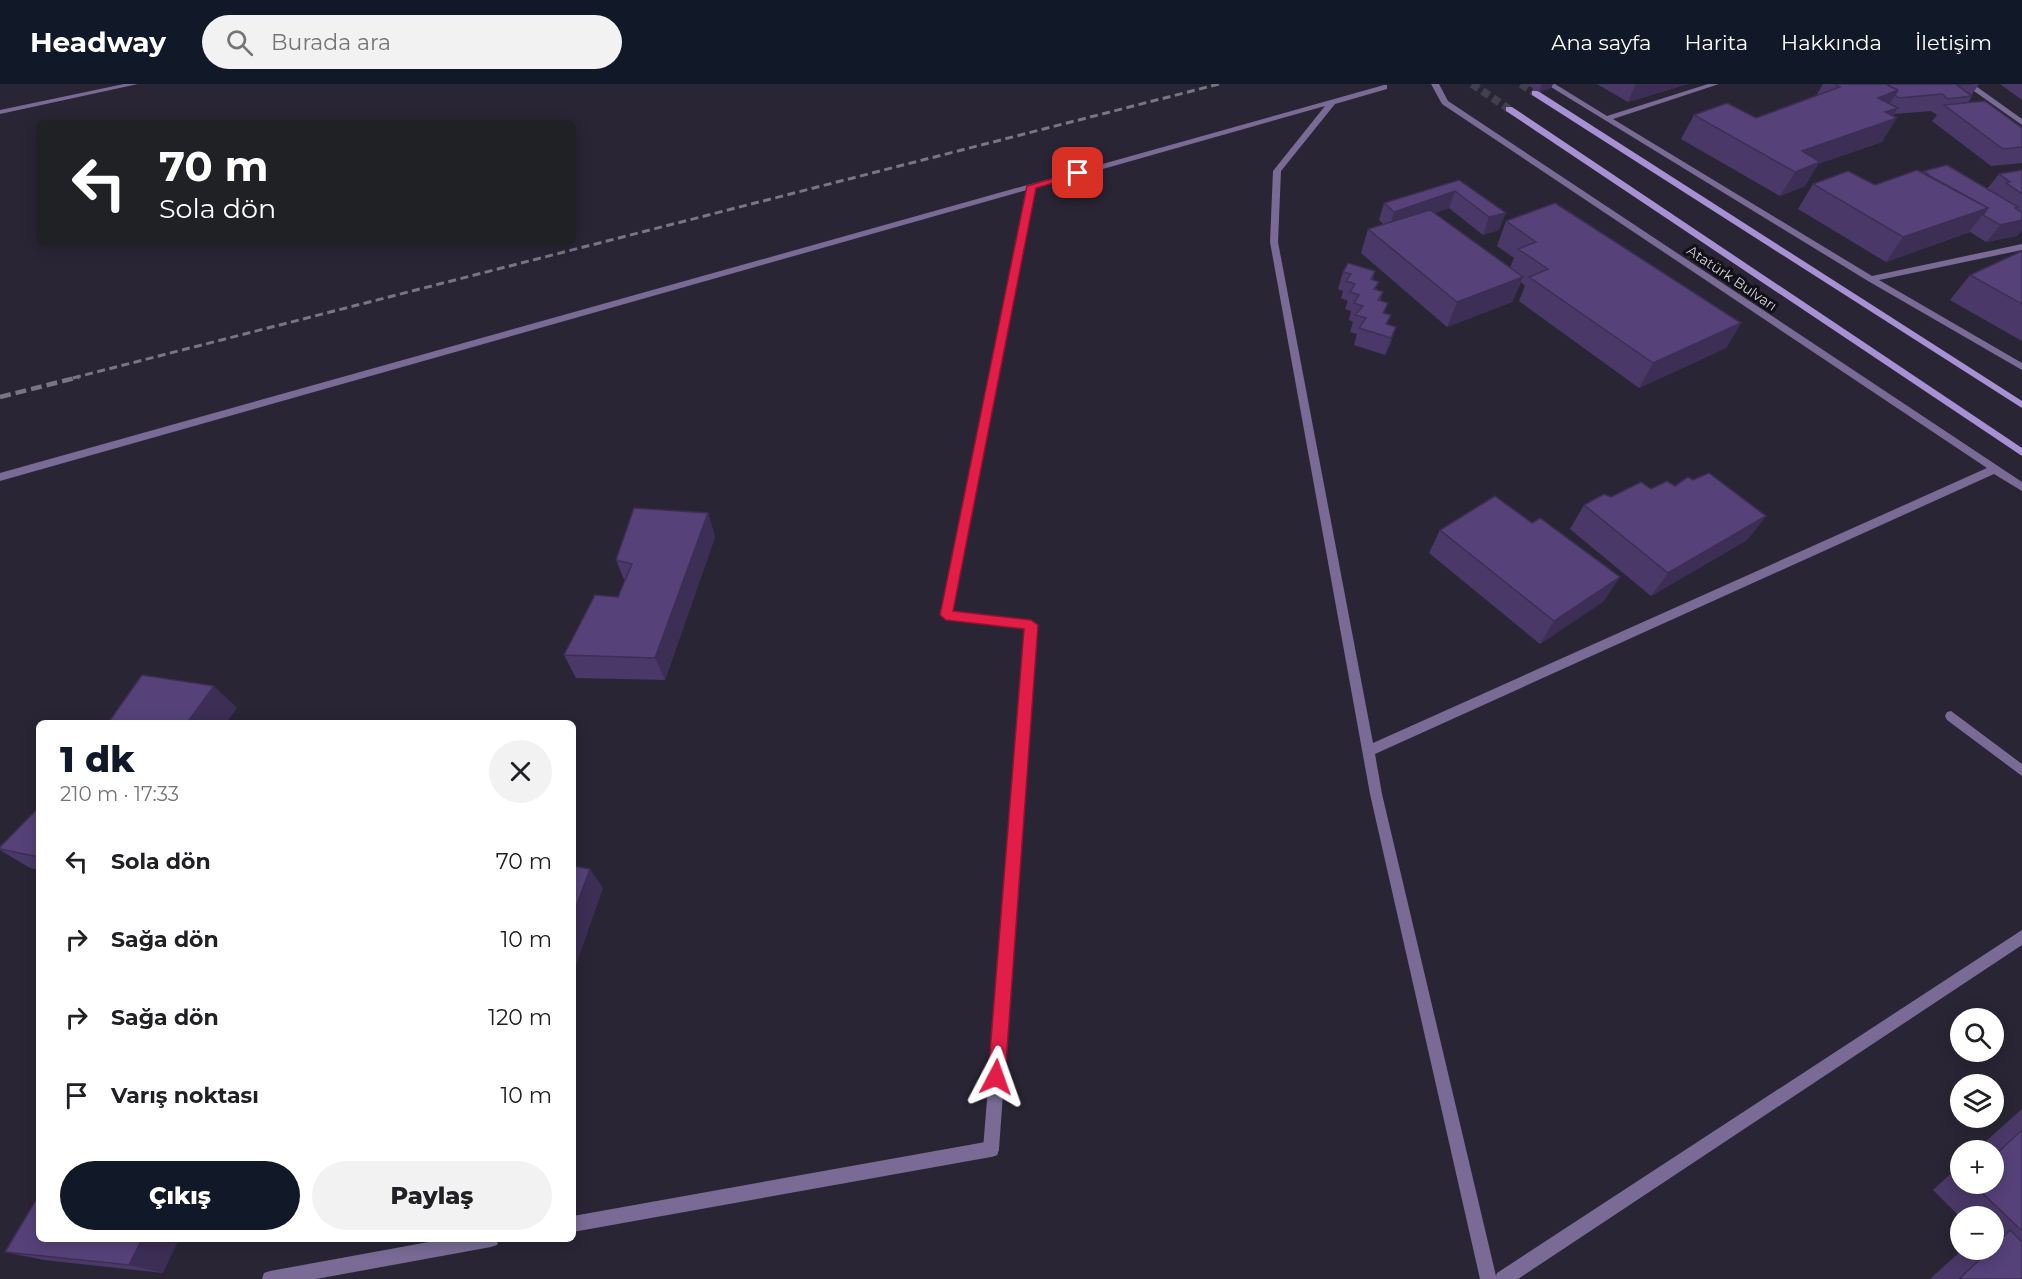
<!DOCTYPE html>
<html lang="tr">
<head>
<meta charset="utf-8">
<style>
  body { margin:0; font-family:Montserrat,sans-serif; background:#f2f2f2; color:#202124; height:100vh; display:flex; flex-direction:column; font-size:22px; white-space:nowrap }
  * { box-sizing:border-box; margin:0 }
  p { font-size:20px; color:#757577 }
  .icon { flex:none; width:33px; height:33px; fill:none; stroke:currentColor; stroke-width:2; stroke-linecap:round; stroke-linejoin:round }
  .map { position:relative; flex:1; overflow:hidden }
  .side { position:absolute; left:36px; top:636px; width:540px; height:522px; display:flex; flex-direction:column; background:#fff; border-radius:9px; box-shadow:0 3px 15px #0003 }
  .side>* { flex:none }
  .guide { position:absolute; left:36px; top:36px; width:540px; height:126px; border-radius:9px; box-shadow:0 3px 15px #0003; background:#202124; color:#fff; overflow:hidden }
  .buttons { position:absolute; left:1950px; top:924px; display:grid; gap:12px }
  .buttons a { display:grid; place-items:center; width:54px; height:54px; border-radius:50%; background:#fff; box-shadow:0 3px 15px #0003; font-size:30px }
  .pin { position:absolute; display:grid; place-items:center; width:51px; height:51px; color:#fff; margin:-26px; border-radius:12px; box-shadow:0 3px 9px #0006 }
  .me { position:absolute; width:66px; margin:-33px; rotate:4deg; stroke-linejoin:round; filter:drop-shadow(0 0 4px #0008) }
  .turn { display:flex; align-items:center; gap:21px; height:126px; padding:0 24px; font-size:27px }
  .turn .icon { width:78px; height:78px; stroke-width:2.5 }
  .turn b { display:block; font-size:42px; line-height:51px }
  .round { display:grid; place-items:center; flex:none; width:63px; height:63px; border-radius:32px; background:#f2f2f2 }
  .headline { display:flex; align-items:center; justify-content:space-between; height:102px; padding:0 24px }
  h1 { font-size:36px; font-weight:800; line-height:45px; color:#111827 }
  .primary-button { display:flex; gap:12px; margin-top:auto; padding:12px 24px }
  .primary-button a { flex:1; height:69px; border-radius:36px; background:#111827; color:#fff; font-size:24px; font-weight:800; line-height:69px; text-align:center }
  .primary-button a+a { background:#f2f2f2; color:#202124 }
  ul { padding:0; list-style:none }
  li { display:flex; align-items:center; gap:18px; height:78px; padding:0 24px }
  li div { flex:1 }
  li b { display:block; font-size:22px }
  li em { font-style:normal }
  header { display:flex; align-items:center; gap:36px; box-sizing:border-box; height:84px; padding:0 30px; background:#111827; color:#fff }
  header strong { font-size:28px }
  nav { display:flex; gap:33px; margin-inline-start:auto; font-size:21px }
  .search { width:420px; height:54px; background:#f2f2f2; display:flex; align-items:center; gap:15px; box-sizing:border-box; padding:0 21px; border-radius:33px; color:#757577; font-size:22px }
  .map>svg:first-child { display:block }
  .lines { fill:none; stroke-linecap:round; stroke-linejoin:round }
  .secondary-tunnel { stroke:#433f4e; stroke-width:8; stroke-dasharray:8 4.5; stroke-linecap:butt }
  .service { fill:#796b96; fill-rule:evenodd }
  .minor { fill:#796b96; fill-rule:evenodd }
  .secondary { fill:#a890d5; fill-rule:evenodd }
  .rail-far1 { stroke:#797583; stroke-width:3; stroke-dasharray:8 4.5; stroke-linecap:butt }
  .rail { stroke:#797583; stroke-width:4.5; stroke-dasharray:11 5; stroke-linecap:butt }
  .wall { fill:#4a3968 }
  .shaded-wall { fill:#3c2e55 }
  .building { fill:#564279; stroke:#3c2e55; stroke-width:1.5 }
  .route { fill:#e11d48; stroke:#92132f; stroke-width:1.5 }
  .labels { text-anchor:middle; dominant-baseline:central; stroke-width:6; stroke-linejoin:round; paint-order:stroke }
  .far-street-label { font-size:14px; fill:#d3d0db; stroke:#121017 }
</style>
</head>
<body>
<header>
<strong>Headway</strong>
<div class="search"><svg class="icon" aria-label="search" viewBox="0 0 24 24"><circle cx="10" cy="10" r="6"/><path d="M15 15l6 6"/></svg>Burada ara</div>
<nav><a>Ana sayfa</a><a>Harita</a><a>Hakkında</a><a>İletişim</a></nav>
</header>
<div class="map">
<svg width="2022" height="1195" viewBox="0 0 2022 1195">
  <rect width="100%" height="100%" fill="#2a2535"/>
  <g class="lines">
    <!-- secondary-tunnel -->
    <g class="secondary-tunnel">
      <polyline points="1472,0 1509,25"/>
      <polyline points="1521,0 1535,9"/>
    </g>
    <!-- service -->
    <g class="service">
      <polygon points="124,0 138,0 0,30 0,26"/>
      <polygon points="991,1057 997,1059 999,1065 997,1071 991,1073 573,1148 573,1132"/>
      <polygon points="445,1155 499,1155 497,1161 491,1163 316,1195 262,1195 264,1189 270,1187"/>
    </g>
    <!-- minor -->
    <g class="minor">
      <polygon points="1431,0 1439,0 1448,17 2022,398 2022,407 1994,390 1375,670 1382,710 1496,1192 1497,1189 2022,846 2022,861 1518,1195 1480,1195 1370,710 1270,158 1273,87 1325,22 1036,104 952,527 1031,537 1037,541 999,1065 997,1071 991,1073 985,1071 983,1065 1025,545 946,535 940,531 1027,106 0,397 0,389 1384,1 1387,1 1387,5 1335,20 1281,87 1278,158 1373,659 1987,384 1442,20"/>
      <polygon points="1546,0 1555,0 1607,32 1708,0 1719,0 1613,35 1872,192 2022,160 2022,166 1879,196 2022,279 2022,286 1868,197"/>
      <polygon points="1964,0 1973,0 2022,35 2022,41"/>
      <polygon points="1951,627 2022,680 2022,692 1947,636 1945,632 1947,628"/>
    </g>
    <!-- secondary -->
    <g class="secondary">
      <polygon points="1532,7 1538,7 2022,317 2022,324 1532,11"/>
      <polygon points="1506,23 1512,23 2022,364 2022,372 1506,27"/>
    </g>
    <!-- rail-far1 -->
    <polyline class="rail-far1" points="73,294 1219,0"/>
    <!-- rail -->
    <polyline class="rail" points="0,313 79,293"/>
  </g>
  <!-- wall -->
  <g class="wall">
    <polygon points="1526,0 1553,0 1551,4 1539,8"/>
    <polygon points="1597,0 1688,0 1628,18"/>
    <polygon points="1823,0 1979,0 1971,12 1972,12 1968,19 2022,44 2022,79 1991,82 1932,37 1937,31 1931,27 1894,30 1882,58 1818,80 1805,102 1780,112 1681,55 1694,31 1756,34 1816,12"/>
    <polygon points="2000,0 2022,0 2022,16"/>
    <polygon points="2022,86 2022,145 2017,152 1986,158 1970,148 1886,178 1798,125 1813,100 1875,101 1923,89 1924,87 1987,105 1999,90"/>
    <polygon points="1459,96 1499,146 1483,151 1449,124 1435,129 1510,184 1514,174 1497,162 1506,137 1741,239 1726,264 1639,304 1519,217 1525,202 1521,198 1512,218 1447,243 1361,169 1368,145 1383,140 1379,136 1384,119"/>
    <polygon points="2022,167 2022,257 1950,216 1970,191"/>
    <polygon points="1375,187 1373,195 1377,206 1383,208 1380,217 1388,241 1396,243 1390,261 1385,271 1354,261 1357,250 1350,248 1353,238 1349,236 1351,227 1345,225 1348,217 1341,214 1343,207 1338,205 1343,188"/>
    <polygon points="1693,396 1766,432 1747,456 1651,512 1570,445 1584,421 1611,413 1675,402"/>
    <polygon points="708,429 715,453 665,596 576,594 564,571 618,513 625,498 616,476"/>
    <polygon points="1440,446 1604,517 1540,560 1429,469"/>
    <polygon points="39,723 39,786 30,784 0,766 0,763"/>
    <polygon points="2022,1025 2022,1195 1930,1195 1962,1166 1994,1166 1994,1132 1960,1133 1933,1106 1960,1081 1960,1100 1994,1100 1994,1066 1976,1066"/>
    <polygon points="39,1111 163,1189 44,1176 5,1168"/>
  </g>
  <!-- shaded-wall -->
  <g class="shaded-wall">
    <polygon points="1542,0 1553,0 1551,4 1539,8"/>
    <polygon points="1636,0 1688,0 1628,18"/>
    <polygon points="1898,6 1883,30 1878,14"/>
    <polygon points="1898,24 1890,36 1897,34 1882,58 1818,80 1805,102 1780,112 1795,88 1802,67 1885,28"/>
    <polygon points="1455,107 1449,124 1389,145 1394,128"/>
    <polygon points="2018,123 2005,140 2022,136 2022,145 2017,152 1986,158 2015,124"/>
    <polygon points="1988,124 1969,148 1886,178 1903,153"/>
    <polygon points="1506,129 1499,146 1483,151 1489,133"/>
    <polygon points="1523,193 1512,218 1447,243 1457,218"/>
    <polygon points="1741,239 1726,264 1639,304 1653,279"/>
    <polygon points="1396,243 1390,261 1385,271 1391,254"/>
    <polygon points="708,429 715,453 665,596 655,574"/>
    <polygon points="1766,432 1747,456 1651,512 1668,489"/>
    <polygon points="1620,493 1604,517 1540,560 1554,537"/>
    <polygon points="214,602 237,624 226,639 187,639"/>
    <polygon points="590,785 603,804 573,890 573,831"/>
    <polygon points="142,1155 179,1155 163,1189 129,1181"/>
  </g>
  <!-- building -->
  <g class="building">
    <polygon points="1834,0 1886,0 1898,6 1878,14 1898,24 1885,28 1897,34 1802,67 1820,78 1795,88 1694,31 1727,19 1756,34 1840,3"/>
    <polygon points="1886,0 1973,0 1957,1 1972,12 1948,15 1942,10 1899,14 1895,11 1898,6"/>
    <polygon points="1985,17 2022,44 2022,63 2003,65 1944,21"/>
    <polygon points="1947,81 2018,123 2015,124 2022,129 2022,136 2000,141 1983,131 1988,124 1926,90 1928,90 1924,87"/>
    <polygon points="1917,86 1988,124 1903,153 1813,100 1848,87 1875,101"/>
    <polygon points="2022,86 2022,110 2006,99 2010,98 1999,90"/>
    <polygon points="1459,96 1506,129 1489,133 1455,107 1394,128 1384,119"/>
    <polygon points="1555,119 1741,239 1653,279 1529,193 1548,185 1518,165 1536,158 1506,137"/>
    <polygon points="1430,126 1523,193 1457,218 1368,145"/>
    <polygon points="2022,167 2022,220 1970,191"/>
    <polygon points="1348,179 1375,187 1371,195 1379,198 1374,205 1383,208 1378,216 1388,219 1383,229 1391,231 1386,240 1396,243 1391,254 1359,244 1366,234 1355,231 1363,222 1354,219 1359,211 1350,208 1355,200 1346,197 1351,190 1343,188"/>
    <polygon points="1709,389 1766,432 1668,489 1584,421 1604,410 1611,413 1641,398 1651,405 1667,397 1675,402 1688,393 1693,396"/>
    <polygon points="1495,412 1532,439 1540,434 1620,493 1554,537 1440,446"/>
    <polygon points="634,424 708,429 655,574 564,571 595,511 618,513 632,480 616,476"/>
    <polygon points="142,591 214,602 187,639 108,639"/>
    <polygon points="39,723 39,773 0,765 0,763"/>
    <polygon points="573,782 590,785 573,831"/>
    <polygon points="2022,1046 2022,1147 1973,1100 1994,1100 1994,1072"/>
    <polygon points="39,1111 39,1155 142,1155 129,1181 5,1168"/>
    <polygon points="2010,1146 2022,1158 2022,1195 1959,1195 1990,1166 1994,1166 1994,1162"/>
  </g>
  <!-- route -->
  <polygon class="route" points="1078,87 1083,89 1081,91 1036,104 953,527 1031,536 1038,541 1005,993 1002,999 996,1002 990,999 988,993 1024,545 946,536 940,531 1027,102"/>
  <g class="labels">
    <!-- far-street labels -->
    <g class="far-street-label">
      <text transform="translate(1732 194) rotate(34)">Atatürk Bulvarı</text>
    </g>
  </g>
</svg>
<div class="buttons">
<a><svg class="icon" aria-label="search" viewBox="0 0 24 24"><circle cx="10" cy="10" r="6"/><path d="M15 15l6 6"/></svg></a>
<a><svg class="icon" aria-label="layers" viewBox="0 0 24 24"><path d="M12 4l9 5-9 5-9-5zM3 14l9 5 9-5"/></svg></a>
<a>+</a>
<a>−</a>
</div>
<div class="pin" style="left:1078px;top:89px;background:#d93025"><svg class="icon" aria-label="arrive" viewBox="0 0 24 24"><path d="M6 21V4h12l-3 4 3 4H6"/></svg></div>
<svg class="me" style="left:996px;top:993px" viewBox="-20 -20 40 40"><path d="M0-17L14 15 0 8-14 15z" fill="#e11d48" stroke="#fff" stroke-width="4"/></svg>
<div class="guide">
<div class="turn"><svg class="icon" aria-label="left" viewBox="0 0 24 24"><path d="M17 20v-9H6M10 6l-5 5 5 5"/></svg><div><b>70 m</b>Sola dön</div></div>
</div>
<section class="side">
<div class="headline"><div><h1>1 dk</h1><p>210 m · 17:33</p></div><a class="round"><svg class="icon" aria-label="close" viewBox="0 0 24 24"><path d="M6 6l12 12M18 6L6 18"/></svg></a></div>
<ul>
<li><svg class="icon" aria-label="left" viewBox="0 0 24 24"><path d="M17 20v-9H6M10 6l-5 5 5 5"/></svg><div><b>Sola dön</b></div><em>70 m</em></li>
<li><svg class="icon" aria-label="right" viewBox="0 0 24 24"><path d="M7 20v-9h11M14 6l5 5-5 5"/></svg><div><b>Sağa dön</b></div><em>10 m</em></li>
<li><svg class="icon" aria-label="right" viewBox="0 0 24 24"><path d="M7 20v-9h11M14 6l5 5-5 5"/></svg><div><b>Sağa dön</b></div><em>120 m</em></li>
<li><svg class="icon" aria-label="arrive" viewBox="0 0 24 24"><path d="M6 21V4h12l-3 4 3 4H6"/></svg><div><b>Varış noktası</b></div><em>10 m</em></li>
</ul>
<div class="primary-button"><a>Çıkış</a><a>Paylaş</a></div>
</section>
</div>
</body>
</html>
